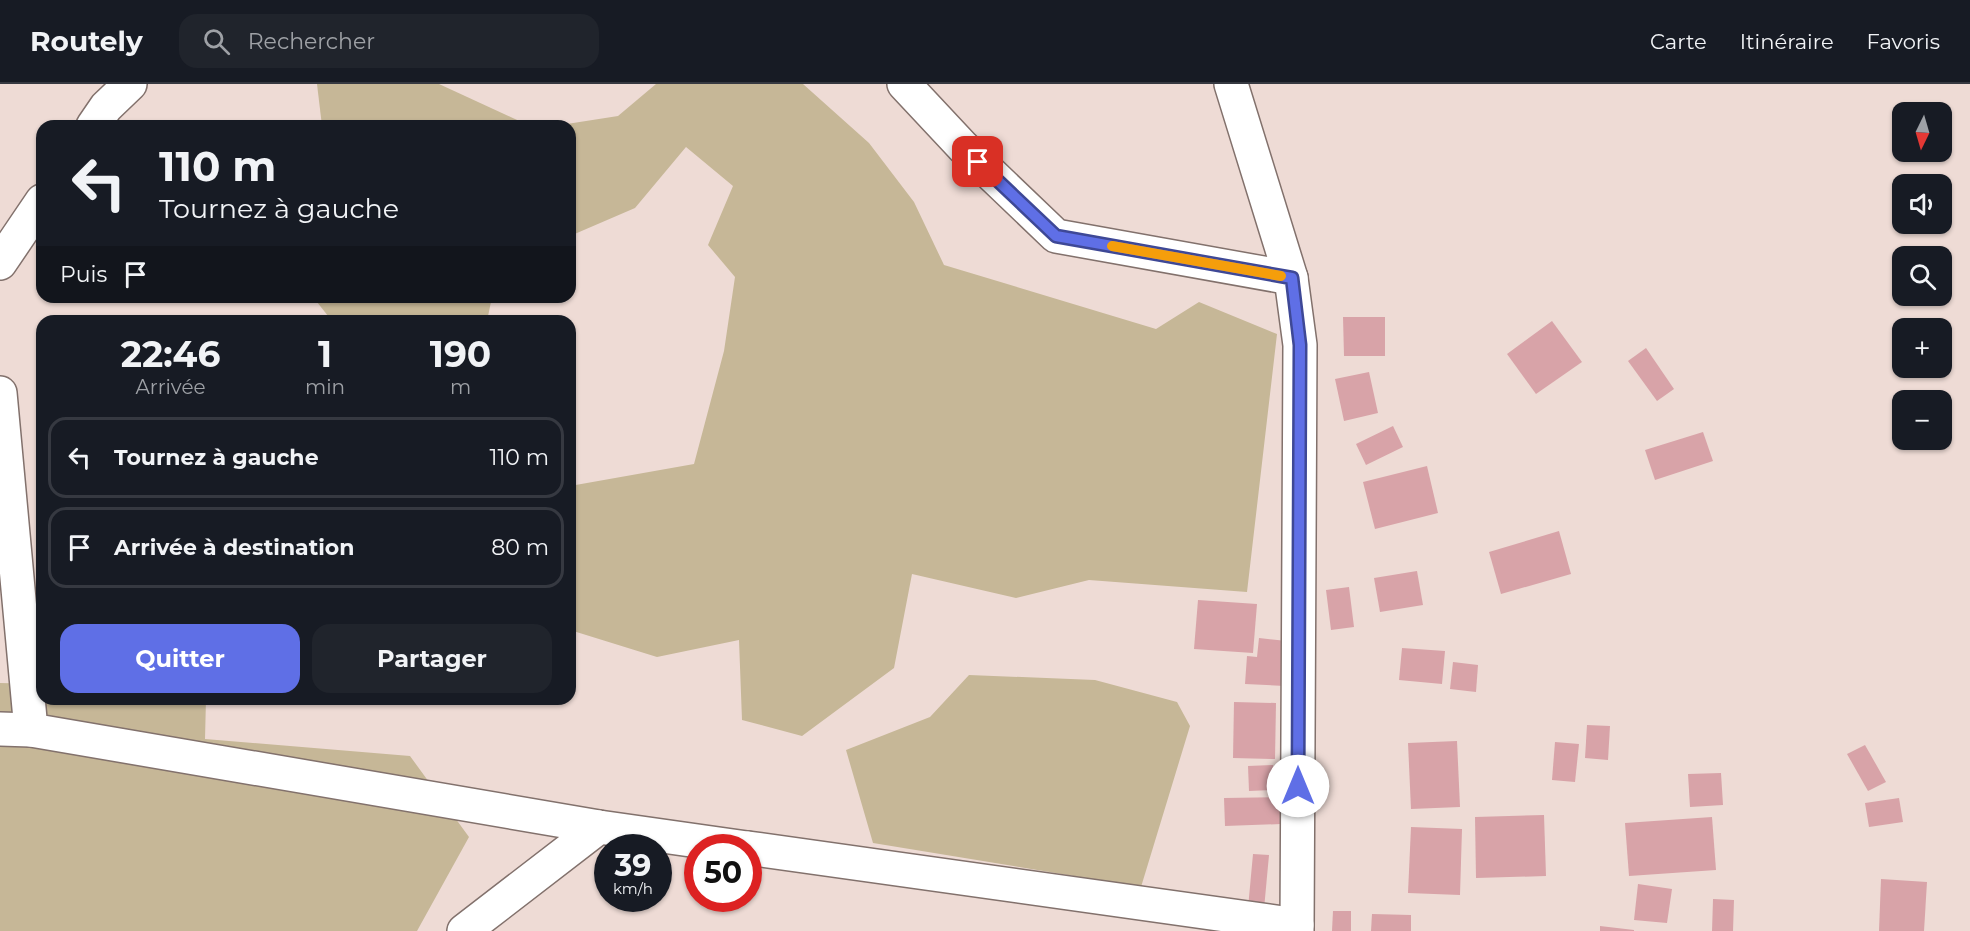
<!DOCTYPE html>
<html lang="fr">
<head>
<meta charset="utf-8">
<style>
  body { margin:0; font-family:Montserrat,sans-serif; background:#20242c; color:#f1f3f6; height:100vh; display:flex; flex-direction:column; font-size:22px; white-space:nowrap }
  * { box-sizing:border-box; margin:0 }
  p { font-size:20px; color:#9ea1a6 }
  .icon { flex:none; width:33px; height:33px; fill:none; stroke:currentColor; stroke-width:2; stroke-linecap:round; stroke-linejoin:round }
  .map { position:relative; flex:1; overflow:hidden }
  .details { position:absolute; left:36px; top:231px; width:540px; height:390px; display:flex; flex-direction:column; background:#171b24; border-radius:18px; box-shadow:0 2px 4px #0004 }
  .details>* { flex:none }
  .top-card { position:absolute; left:36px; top:36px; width:540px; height:183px; border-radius:18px; box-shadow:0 2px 4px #0004; background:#171b24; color:#f1f3f6; overflow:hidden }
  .needle { width:39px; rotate:185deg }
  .buttons { position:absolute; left:1892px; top:18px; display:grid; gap:12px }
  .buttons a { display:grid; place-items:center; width:60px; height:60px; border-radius:12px; background:#171b24; box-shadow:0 2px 4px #0004; font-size:30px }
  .speed { position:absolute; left:594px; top:750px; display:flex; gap:12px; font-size:30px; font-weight:700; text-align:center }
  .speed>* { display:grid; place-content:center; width:78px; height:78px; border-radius:50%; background:#171b24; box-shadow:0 2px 4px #0004; line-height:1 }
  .speed small { font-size:15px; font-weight:400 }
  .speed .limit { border:9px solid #d22; background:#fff; color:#111 }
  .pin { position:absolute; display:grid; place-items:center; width:51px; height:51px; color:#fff; margin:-26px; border-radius:12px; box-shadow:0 3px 9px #0006 }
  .me { position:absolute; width:66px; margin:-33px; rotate:0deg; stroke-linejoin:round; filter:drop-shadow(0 0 4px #0008) }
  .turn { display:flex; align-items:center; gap:21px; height:126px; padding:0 24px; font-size:27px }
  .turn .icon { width:78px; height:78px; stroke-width:2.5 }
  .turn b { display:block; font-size:42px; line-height:51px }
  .then { display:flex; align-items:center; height:57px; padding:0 24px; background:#0003; gap:12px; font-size:22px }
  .eta { display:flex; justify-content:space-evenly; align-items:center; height:102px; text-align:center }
  .eta b { font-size:36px; font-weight:700; line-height:42px }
  .action { display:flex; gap:12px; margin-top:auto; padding:12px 24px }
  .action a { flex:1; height:69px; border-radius:18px; background:#5f6fe6; color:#fff; font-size:24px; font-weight:700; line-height:69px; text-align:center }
  .action a+a { background:#20242c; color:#f1f3f6 }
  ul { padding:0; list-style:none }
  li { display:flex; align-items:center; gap:18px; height:81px; margin:0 12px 9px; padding:0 12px; border:3px solid #363941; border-radius:18px }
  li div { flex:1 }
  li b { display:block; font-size:22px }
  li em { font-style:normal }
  header { display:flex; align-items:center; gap:36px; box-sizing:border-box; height:84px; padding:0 30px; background:#171b24; border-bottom:2px solid #363941 }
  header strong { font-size:28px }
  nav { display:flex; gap:33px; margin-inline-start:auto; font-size:21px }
  .search { width:420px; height:54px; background:#20242c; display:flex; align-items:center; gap:15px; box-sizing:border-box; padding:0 21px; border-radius:18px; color:#9ea1a6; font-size:22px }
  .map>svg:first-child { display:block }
  .green { fill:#c6b797 }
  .building { fill:#d8a3a8 }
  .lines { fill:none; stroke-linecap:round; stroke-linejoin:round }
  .minor-casing { stroke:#82716c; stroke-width:36 }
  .secondary-casing { stroke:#82716c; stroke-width:36 }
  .minor { stroke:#fff; stroke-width:33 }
  .secondary { stroke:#fff; stroke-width:33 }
  .route-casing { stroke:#3e4896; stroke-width:15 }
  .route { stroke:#5f6fe6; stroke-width:10 }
  .slow { stroke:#f59e0b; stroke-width:10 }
</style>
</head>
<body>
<header>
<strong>Routely</strong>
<div class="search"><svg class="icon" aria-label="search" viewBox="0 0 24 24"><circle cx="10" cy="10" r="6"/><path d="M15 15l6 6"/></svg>Rechercher</div>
<nav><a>Carte</a><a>Itinéraire</a><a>Favoris</a></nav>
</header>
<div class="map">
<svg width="1970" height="847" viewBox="0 0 1970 847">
  <rect width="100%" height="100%" fill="#eedbd5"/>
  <!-- green -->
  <g class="green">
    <polygon points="317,0 439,0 530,42 322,42"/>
    <polygon points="656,0 803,0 869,59 914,118 944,181 1156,245 1199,218 1277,250 1247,508 1089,496 1016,514 912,490 894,584 802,652 742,636 739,556 657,573 570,546 570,402 694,380 724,267 735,193 708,161 733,102 686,63 635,124 570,152 570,42 554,42 618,32"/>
    <polygon points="313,213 492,213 487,237 332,237"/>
    <polygon points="969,591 1095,596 1177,618 1190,642 1141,803 873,759 846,666 930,633"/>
    <polygon points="0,599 42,600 42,615 206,615 205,655 410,672 469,753 417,847 0,847"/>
  </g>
  <!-- building -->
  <g class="building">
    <polygon points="1343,233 1385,233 1385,272 1344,272"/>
    <polygon points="1552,237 1582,278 1536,310 1507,270"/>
    <polygon points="1646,264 1674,305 1657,317 1628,277"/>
    <polygon points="1369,288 1378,329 1344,337 1335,295"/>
    <polygon points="1393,342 1403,363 1366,381 1356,360"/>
    <polygon points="1703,348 1713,377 1655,396 1645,366"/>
    <polygon points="1427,382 1438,429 1375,445 1363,398"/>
    <polygon points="1559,447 1571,490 1501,510 1489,468"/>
    <polygon points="1417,487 1423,521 1380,528 1374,494"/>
    <polygon points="1349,503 1354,543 1331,546 1326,506"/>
    <polygon points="1198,516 1257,520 1253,569 1194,565"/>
    <polygon points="1259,554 1287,557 1285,602 1245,600 1247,572 1257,573"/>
    <polygon points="1402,564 1445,567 1442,600 1399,596"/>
    <polygon points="1453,578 1478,581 1476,608 1450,605"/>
    <polygon points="1234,618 1276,619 1275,675 1233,674"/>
    <polygon points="1587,641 1610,642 1608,676 1585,674"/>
    <polygon points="1457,657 1460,723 1411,725 1408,659"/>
    <polygon points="1555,658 1579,660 1575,698 1552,696"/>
    <polygon points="1865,661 1886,698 1868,707 1847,670"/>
    <polygon points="1273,681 1275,706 1249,707 1248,682"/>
    <polygon points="1721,689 1723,721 1690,723 1688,690"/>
    <polygon points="1280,713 1281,740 1225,742 1224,714"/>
    <polygon points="1899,714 1903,738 1869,743 1865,719"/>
    <polygon points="1544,731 1546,792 1476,794 1475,733"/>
    <polygon points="1712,733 1716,786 1629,792 1625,739"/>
    <polygon points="1411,743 1462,745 1460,811 1408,809"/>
    <polygon points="1253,770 1269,771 1264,825 1248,824"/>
    <polygon points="1881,795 1927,798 1924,847 1879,847"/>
    <polygon points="1638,800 1672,805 1667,839 1634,836"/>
    <polygon points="1713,815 1734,816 1733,847 1712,847"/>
    <polygon points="1333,827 1351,827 1351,847 1332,847"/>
    <polygon points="1372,830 1411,831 1411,847 1371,847"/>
    <polygon points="1600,842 1634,846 1634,847 1600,847"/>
  </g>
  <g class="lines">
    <!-- minor casing -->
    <g class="minor-casing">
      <g id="minor">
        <polyline points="904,0 963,63 1056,152 1291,194"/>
        <polyline points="93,42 106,23 130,0"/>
        <polyline points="0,179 42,117"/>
        <polyline points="0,309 31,646 599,743 747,764"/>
        <polyline points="0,645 31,646"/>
        <polyline points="748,764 1297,841"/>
        <polyline points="464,847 599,743"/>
      </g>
    </g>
    <!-- secondary casing -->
    <g class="secondary-casing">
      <polyline id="secondary" points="1231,0 1291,194 1300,261 1297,847"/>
    </g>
    <!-- minor -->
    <use href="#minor" class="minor"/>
    <!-- secondary -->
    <use href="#secondary" class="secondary"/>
  </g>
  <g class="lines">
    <!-- route casing -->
    <g class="route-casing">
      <polyline id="route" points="978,78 1056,152 1292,194 1300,261 1298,702"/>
    </g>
    <!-- route -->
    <use href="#route" class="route"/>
    <!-- slow -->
    <polyline class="slow" points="1112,162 1281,192"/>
  </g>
</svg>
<div class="buttons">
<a><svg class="needle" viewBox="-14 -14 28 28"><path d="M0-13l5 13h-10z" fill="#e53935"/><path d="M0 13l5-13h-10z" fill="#9ea1a6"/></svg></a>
<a><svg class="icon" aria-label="sound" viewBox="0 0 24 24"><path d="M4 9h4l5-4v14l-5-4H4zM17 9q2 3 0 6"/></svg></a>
<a><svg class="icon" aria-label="search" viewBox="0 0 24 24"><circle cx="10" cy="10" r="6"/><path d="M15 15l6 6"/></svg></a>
<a>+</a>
<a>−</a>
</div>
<div class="speed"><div>39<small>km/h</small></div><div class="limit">50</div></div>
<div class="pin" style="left:978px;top:78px;background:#d93025"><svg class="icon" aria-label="arrive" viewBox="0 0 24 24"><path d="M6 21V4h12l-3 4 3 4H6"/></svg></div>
<svg class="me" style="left:1298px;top:702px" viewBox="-20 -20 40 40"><circle r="19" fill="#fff"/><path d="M0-13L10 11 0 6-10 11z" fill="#5f6fe6"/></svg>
<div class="top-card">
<div class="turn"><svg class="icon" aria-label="left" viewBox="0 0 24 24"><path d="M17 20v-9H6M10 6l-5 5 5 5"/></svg><div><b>110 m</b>Tournez à gauche</div></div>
<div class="then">Puis<svg class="icon" aria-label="arrive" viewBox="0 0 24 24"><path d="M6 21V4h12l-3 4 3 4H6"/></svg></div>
</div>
<section class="details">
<div class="eta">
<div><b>22:46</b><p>Arrivée</p></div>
<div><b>1</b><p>min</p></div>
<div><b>190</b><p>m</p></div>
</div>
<ul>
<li><svg class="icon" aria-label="left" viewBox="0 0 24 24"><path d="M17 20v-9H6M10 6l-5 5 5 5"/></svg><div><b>Tournez à gauche</b></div><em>110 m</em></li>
<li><svg class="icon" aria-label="arrive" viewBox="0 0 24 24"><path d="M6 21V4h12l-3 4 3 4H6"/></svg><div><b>Arrivée à destination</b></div><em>80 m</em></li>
</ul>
<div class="action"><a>Quitter</a><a>Partager</a></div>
</section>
</div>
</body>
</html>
